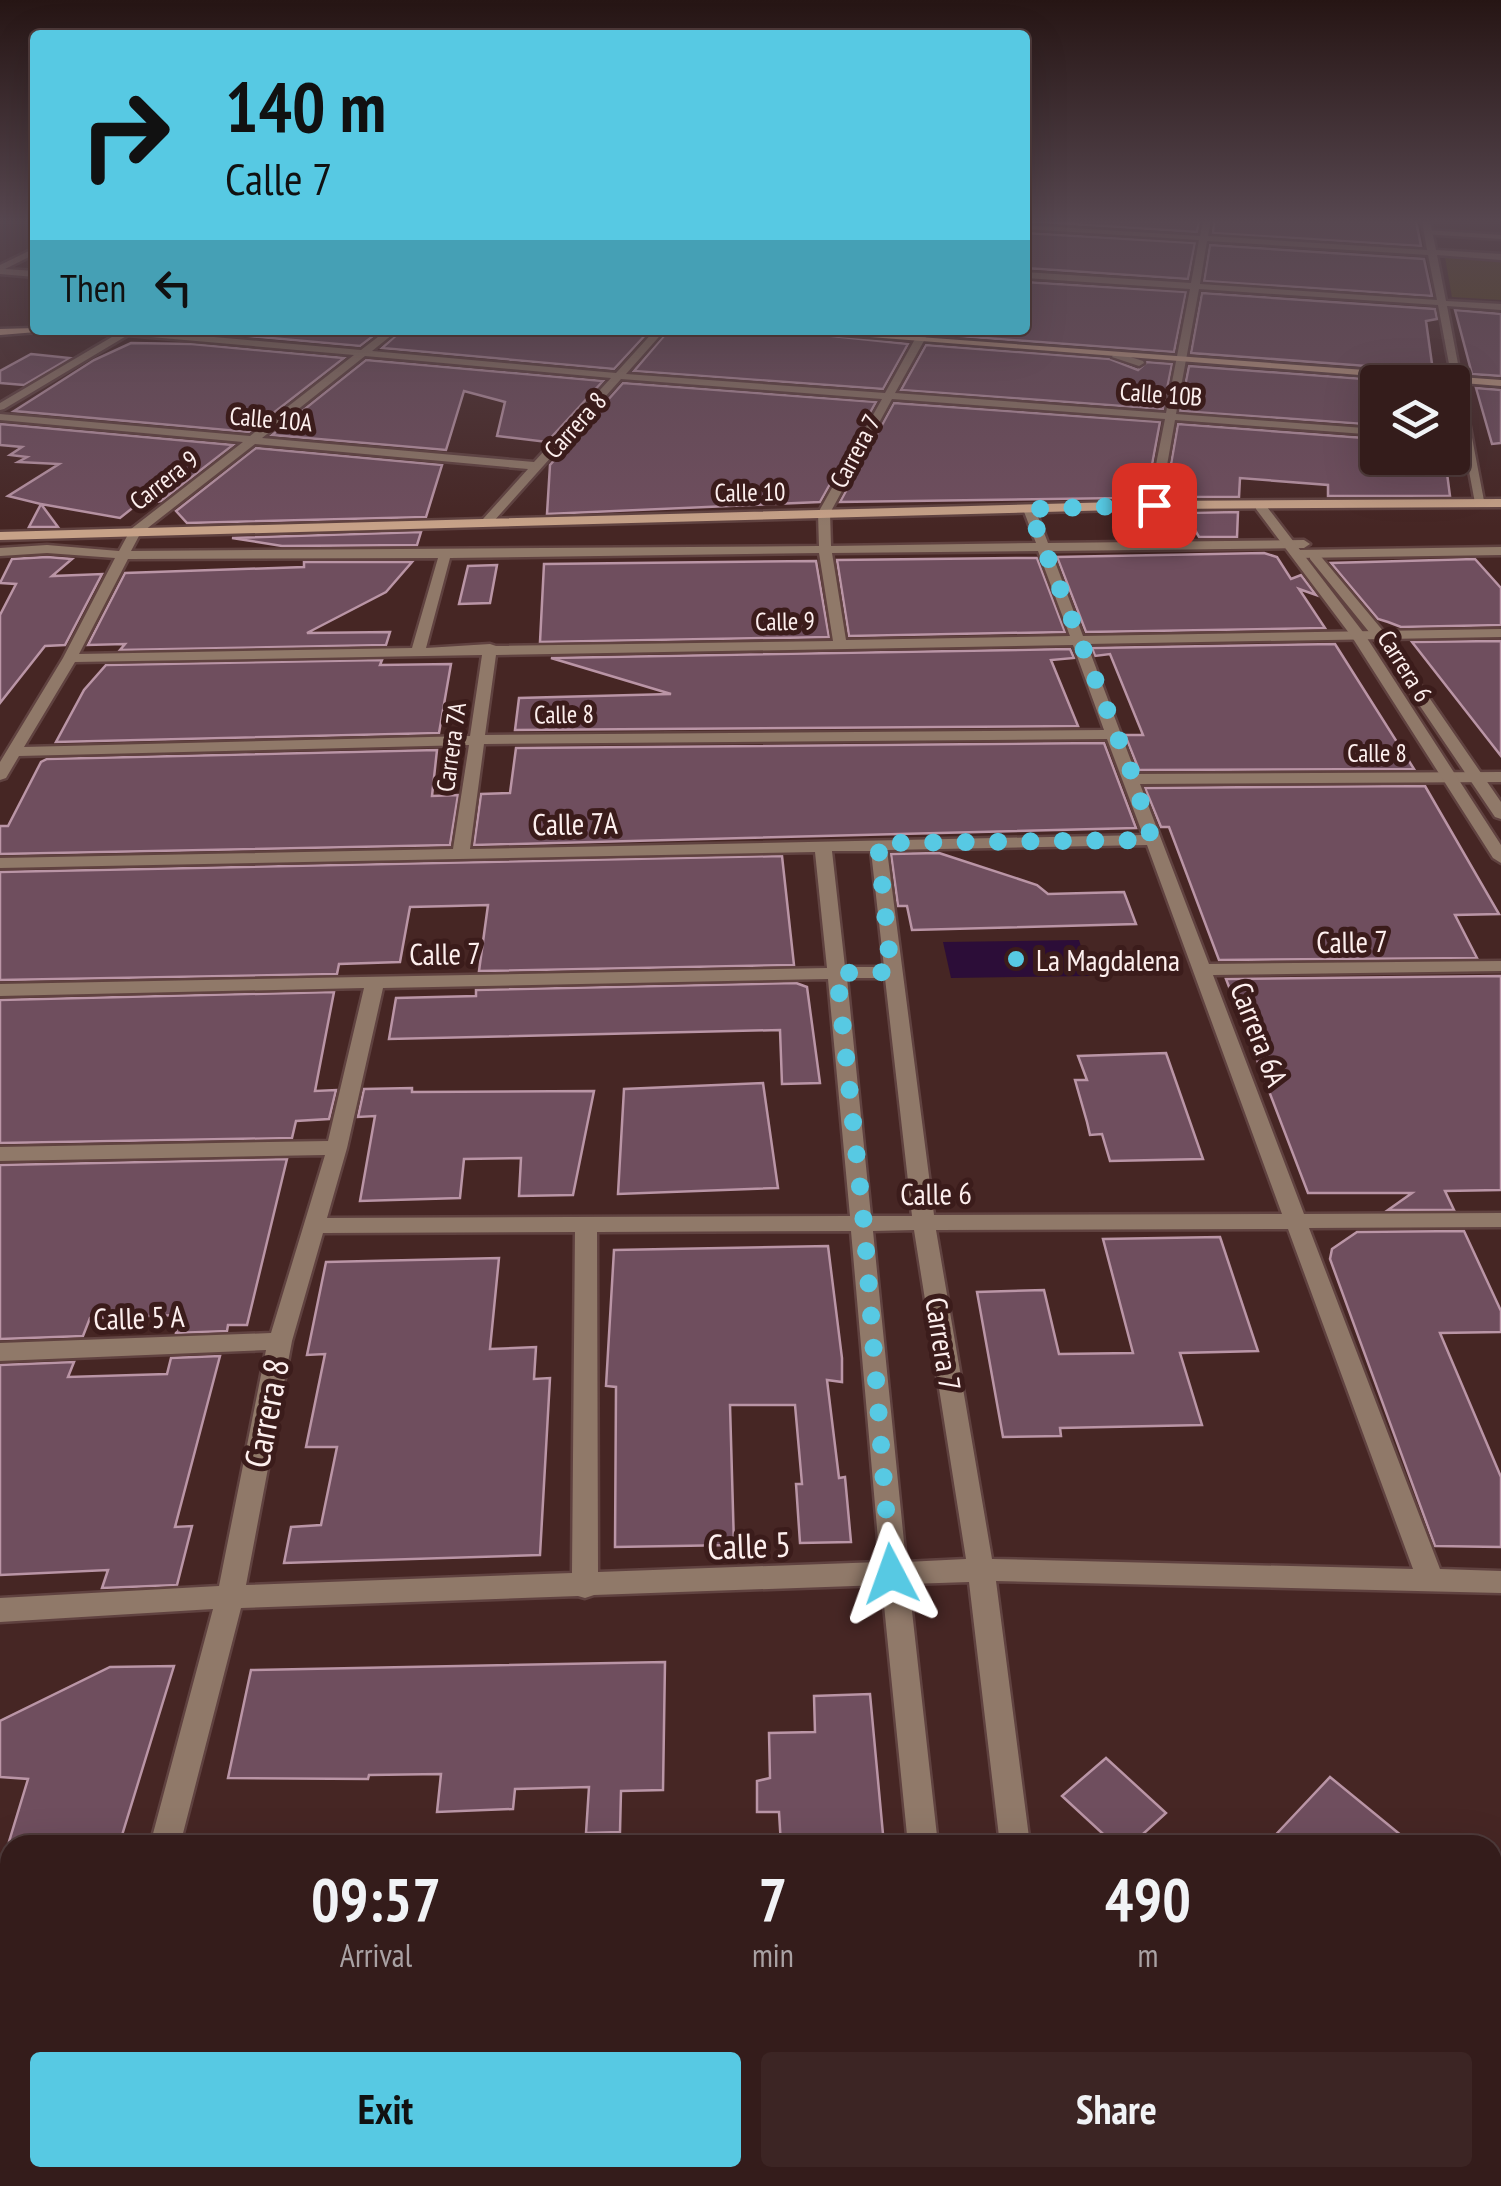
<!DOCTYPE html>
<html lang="en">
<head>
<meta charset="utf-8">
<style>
  body { margin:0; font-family:"PT Sans Narrow",sans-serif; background:#3c2524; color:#f1f3f6; height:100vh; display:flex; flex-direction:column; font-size:38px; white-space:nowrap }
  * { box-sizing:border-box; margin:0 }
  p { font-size:32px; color:#a9a1a3 }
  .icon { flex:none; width:55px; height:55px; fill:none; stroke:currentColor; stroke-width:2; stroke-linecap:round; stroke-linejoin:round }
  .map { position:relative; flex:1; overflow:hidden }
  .sheet { position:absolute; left:0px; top:1835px; width:1502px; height:352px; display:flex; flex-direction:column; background:#341c1b; border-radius:30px 30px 0 0; box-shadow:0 10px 40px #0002,0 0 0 2px #4e3a3a }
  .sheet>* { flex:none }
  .banner { position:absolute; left:30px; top:30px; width:1000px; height:305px; border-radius:10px; box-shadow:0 10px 40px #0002,0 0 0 2px #4e3a3a; background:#57c9e3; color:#111; overflow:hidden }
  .buttons { position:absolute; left:1360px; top:365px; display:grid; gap:20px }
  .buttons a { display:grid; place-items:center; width:110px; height:110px; border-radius:10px; background:#341c1b; box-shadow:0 10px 40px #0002,0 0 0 2px #4e3a3a; font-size:50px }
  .pin { position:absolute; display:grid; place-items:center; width:85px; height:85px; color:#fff; margin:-42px; border-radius:20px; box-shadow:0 5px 15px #0006 }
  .me { position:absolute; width:110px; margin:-55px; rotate:356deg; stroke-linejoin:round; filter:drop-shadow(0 0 8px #0008) }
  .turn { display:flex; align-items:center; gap:35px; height:210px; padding:0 30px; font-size:45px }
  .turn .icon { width:130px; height:130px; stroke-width:2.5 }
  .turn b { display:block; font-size:70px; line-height:85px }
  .then { display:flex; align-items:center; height:95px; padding:0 30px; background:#0003; gap:20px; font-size:38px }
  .eta { display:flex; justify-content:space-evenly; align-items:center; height:170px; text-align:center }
  .eta b { font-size:60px; font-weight:700; line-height:70px }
  .action { display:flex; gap:20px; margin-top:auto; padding:20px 30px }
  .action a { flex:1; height:115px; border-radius:10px; background:#57c9e3; color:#111; font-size:40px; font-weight:700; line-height:115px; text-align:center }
  .action a+a { background:#3c2524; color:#f1f3f6 }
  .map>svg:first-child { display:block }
  .green { fill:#544415 }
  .water { fill:#2c0d38 }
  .building { fill:#6f4e5e; stroke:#ba95a6; stroke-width:2.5 }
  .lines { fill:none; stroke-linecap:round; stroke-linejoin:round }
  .service-casing { stroke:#604240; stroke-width:5 }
  .minor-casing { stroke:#604240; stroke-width:5 }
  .tertiary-casing { stroke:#604240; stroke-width:5 }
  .secondary-casing { stroke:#604240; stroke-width:5 }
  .service { fill:#907969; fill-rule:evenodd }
  .minor { fill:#907969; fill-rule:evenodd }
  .tertiary { fill:#907969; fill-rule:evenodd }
  .secondary { fill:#c7a288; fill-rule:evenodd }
  .route { stroke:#57c9e3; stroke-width:18; stroke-dasharray:0 32.4 }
  .poi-dot { fill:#57c9e3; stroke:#3b1c1b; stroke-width:4 }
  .labels { text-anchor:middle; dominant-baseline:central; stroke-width:10; stroke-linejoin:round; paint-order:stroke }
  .far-street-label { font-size:25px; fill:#fdefee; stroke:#3b1c1b }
  .street-label { font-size:30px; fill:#fdefee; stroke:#3b1c1b }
  .poi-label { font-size:30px; fill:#fdefee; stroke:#3b1c1b; text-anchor:start }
  .near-street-label { font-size:35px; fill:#fdefee; stroke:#3b1c1b }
</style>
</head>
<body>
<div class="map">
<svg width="1501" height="2186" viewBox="0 0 1501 2186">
  <rect width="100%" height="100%" fill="#462624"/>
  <!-- green -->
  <polygon class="green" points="1445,257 1501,260 1501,300 1452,297"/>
  <!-- water -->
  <polygon class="water" points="1079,940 1090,976 951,978 943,942"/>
  <!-- building -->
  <g class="building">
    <polygon points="1025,221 1199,221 1197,232"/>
    <polygon points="1214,221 1416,221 1421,246 1213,233"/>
    <polygon points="1025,233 1195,243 1188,279 1025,268"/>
    <polygon points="1210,245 1424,259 1432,296 1204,281"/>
    <polygon points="1025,282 1186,292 1174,352 932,334 934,330 1025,330"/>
    <polygon points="1202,293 1435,309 1437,319 1426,321 1433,371 1191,353"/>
    <polygon points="1455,310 1501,314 1501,376 1472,374"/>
    <polygon points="220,330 381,330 360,346 214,333"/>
    <polygon points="402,330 650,330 614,369 382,348"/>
    <polygon points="669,330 776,330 908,344 883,389 634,371"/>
    <polygon points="131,343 192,344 344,358 249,432 14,411 94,360"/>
    <polygon points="926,345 1110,359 1138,370 1147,362 1172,364 1163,409 901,390"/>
    <polygon points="31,354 70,358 24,385 0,383 0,371"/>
    <polygon points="366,360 603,381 547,442 497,436 505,402 464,391 446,450 272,435"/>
    <polygon points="1189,366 1378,380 1378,425 1180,411"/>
    <polygon points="623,383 876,402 820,502 547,514 550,465"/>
    <polygon points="1476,388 1501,390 1501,443 1492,444"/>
    <polygon points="894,403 1160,422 1147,492 1122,498 840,502"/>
    <polygon points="0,424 233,445 161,501 135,506 120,518 41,504 58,527 29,527 41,504 8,496 59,464 18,462 27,457 10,455 22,447 0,445"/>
    <polygon points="1178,424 1378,439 1378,458 1445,458 1450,496 1328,496 1328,485 1240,478 1239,497 1178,497 1179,484 1167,487"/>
    <polygon points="256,448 442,465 426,517 187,523 176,511"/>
    <polygon points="1238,512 1237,537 1199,537 1185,513"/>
    <polygon points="421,532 417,545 282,546 232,538"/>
    <polygon points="1264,553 1277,557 1291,579 1301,575 1316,595 1299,589 1325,628 1086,632 1057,557"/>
    <polygon points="47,557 72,559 52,576 102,574 65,645 45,646 0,703 0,615 16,584 0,583 12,559"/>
    <polygon points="1016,558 1037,558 1065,632 849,636 837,560"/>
    <polygon points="1475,559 1501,588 1501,625 1401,627 1388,622 1378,619 1331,563"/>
    <polygon points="816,561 829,637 540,642 544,564"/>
    <polygon points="304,562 412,562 386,592 307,633 390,632 386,645 120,650 125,644 88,645 125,573 304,567"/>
    <polygon points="497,565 490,603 459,604 468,566"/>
    <polygon points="1501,641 1501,756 1412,642"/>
    <polygon points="1335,644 1414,769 1139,770 1125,735 1143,735 1110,654 1095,656 1092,648"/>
    <polygon points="1070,649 1074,658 1051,660 1078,726 515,730 519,698 671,694 551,658"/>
    <polygon points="382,660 380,665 451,664 439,733 56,742 84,690 106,665"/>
    <polygon points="1104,743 1136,828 474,845 481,794 510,793 516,748"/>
    <polygon points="437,750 432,796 458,795 450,845 0,854 0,826 8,826 41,762 47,759"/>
    <polygon points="1425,786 1499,914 1455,915 1477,958 1219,960 1169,827 1161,827 1145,788"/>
    <polygon points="939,853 1037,885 1048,894 1124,892 1136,924 912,930 907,906 898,906 891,854"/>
    <polygon points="782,856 794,965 479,971 488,905 452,906 410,907 400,962 339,964 337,974 0,980 0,872"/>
    <polygon points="1501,976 1501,1190 1445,1191 1454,1210 1388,1210 1412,1193 1308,1193 1226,979"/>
    <polygon points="796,983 807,987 820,1083 782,1084 780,1030 389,1039 396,998 476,996 476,990"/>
    <polygon points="334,992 315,1091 336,1090 329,1119 296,1121 292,1138 0,1143 0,1000"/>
    <polygon points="1166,1053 1203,1159 1110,1161 1102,1134 1090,1135 1087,1122 1075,1080 1087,1080 1078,1056"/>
    <polygon points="763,1083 778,1188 618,1194 624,1089"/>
    <polygon points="412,1088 412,1092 594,1091 573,1195 519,1196 521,1158 464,1159 460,1198 360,1201 375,1116 358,1117 364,1089"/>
    <polygon points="287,1159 247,1325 228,1325 227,1331 176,1333 180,1315 90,1318 83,1336 0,1339 0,1165"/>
    <polygon points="1464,1231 1501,1311 1501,1332 1440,1333 1501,1477 1501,1547 1435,1546 1330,1259 1332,1249 1357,1232"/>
    <polygon points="1220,1237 1258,1351 1180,1353 1202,1425 1060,1428 1061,1436 1003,1437 977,1292 1044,1290 1059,1354 1133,1353 1103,1239"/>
    <polygon points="828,1246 842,1358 842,1382 827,1380 839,1478 845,1477 851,1542 800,1543 796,1484 802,1484 795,1405 730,1405 734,1545 615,1547 616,1387 606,1386 614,1250"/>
    <polygon points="499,1258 490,1349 536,1347 534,1379 550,1378 540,1555 284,1563 291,1527 321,1525 337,1447 306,1447 325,1354 307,1355 326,1262"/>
    <polygon points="220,1356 175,1527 192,1526 177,1585 102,1588 108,1570 0,1575 0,1365 74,1362 68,1377 167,1374 171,1358"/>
    <polygon points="665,1662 663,1790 621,1791 620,1832 586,1833 589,1787 515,1789 513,1809 437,1812 441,1774 369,1775 368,1779 228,1778 251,1670"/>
    <polygon points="174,1666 119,1845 8,1845 28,1779 0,1777 0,1721 110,1667"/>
    <polygon points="870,1694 884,1845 781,1845 779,1812 757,1812 757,1781 770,1778 769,1733 815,1732 814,1696"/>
    <polygon points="1106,1758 1166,1813 1131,1845 1115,1845 1062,1796"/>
    <polygon points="1330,1777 1413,1845 1266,1845"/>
  </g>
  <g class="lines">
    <!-- service casing -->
    <g class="service-casing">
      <g id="service">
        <polygon points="1427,230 1501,235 1501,239 1424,234"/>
        <polygon points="1115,352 1143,361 1144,363 1139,366 1112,357"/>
      </g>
    </g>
    <!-- minor casing -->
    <g class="minor-casing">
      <g id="minor">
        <path d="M1203 221H1211L1208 236 1427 250 1422 221H1430L1436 250 1501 254V260L1437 255 1446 301 1501 304V310L1447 306 1485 506 1475 503 1438 305 1199 289 1176 414 1378 429V435L1175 420 1160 505 1154 509 1148 505 1165 419 892 399 830 513 831 546 1036 543 1023 509 1029 505 1035 509 1048 543 1304 540 1310 544 1304 548 1051 551 1083 636 1501 629V637L1087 644 1136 774 1501 772V782L1140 784 1209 964 1501 961V971L1213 975 1304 1214 1501 1213V1227L1309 1228 1440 1569 1501 1571V1593L996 1581 1030 1845H1000L969 1582 909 1584 938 1845H908L882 1585 594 1595 585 1598 578 1596 241 1608 180 1845H150L213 1609 0 1622V1598L219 1586 266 1350 0 1361V1343L271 1333 325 1155 0 1161V1147L328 1141 364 988 0 996V984L827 968 815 852 0 868V858L453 849 469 745 19 756 6 778 0 780V762L63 658 115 558 47 553 0 556V548L47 545 119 551 131 529 243 442 0 420V414L250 436 354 355 128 335 4 409 0 410V403L117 334 98 330H135L361 350 387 330H398L372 351 616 373 655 330H665L626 374 885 393 920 330H930L895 393 1166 413 1190 289 1025 278V272L1191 283 1199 240 1025 229V225L1200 236ZM1207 241 1428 255 1437 300 1200 284ZM365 356 611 378 534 462 262 438ZM621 379 882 399 818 513 819 546 131 551 140 534 255 444 528 469 483 519 493 522ZM1038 551 1070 636 846 640 832 553ZM819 553 833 641 496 646 490 644 426 648 450 558ZM438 558 412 648 79 654 128 559ZM1073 645 1104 730 485 735 496 655ZM482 655 470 736 24 747 75 662ZM1107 739 1143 835 470 849 484 744ZM1147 845 1282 1214 934 1215 887 850ZM832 851H871L884 967H845ZM847 978H885L912 1216H871ZM828 979 850 1216 327 1218 347 1148 383 988ZM1288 1229 1413 1569 992 1559 936 1230ZM914 1230 966 1559 906 1562 873 1231ZM851 1231 880 1562 598 1572 597 1232ZM575 1232 572 1573 246 1585 292 1341 323 1233Z"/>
        <polygon points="35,248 35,254 5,269 35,271 35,277 0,274 0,265"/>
        <polygon points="1501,547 1501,555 1296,558 1290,554 1296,550"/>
        <polygon points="0,2166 10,2166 10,2178 1074,2179 1072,2186 0,2186"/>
      </g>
    </g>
    <!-- tertiary casing -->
    <g class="tertiary-casing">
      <g id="tertiary">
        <polygon points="1256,503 1264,503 1363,632 1501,845 1501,863 1493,858 1352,637 1256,509"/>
        <polygon points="1310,553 1318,553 1384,632 1501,802 1501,819 1495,817 1374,638 1310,559"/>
      </g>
    </g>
    <!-- secondary casing -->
    <g class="secondary-casing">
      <g id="secondary">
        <polygon points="35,328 61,330 0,335 0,329"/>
        <polygon points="780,330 824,330 1501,380 1501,386"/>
        <polygon points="1501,499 1501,507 1154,509 0,540 0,532 1154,501"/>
      </g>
    </g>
    <!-- service -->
    <use href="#service" class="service"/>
    <!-- minor -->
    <use href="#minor" class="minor"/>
    <!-- tertiary -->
    <use href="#tertiary" class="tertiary"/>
    <!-- secondary -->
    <use href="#secondary" class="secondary"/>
  </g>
  <!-- sky -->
  <linearGradient id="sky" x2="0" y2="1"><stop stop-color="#261514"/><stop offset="0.42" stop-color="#574750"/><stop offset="1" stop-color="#574750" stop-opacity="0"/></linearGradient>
  <rect width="1501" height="527" fill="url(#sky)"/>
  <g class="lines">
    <!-- route -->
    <polyline class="route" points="891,1574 864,1224 837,973 891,972 878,843 1152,840 1134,779 1029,509 1154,505"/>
  </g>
  <!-- markers -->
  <circle class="poi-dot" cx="1016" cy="959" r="10"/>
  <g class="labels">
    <!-- far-street labels -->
    <g class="far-street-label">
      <text transform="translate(1161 394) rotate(4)">Calle 10B</text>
      <text transform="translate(271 419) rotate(5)">Calle 10A</text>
      <text transform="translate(575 425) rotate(-48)">Carrera 8</text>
      <text transform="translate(855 451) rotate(-62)">Carrera 7</text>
      <text transform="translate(164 480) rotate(-38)">Carrera 9</text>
      <text transform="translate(750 492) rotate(-1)">Calle 10</text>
      <text transform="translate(785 621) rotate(-1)">Calle 9</text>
      <text transform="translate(1405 666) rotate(58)">Carrera 6</text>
      <text transform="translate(564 714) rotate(-1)">Calle 8</text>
      <text transform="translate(451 747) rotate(-82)">Carrera 7A</text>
      <text x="1377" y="753">Calle 8</text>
    </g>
    <!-- street labels -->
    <g class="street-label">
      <text transform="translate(575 823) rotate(-1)">Calle 7A</text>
      <text transform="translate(1352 941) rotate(-1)">Calle 7</text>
      <text transform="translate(445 953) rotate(-1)">Calle 7</text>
      <text transform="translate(1260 1034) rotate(69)">Carrera 6A</text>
      <text transform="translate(936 1193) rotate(-1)">Calle 6</text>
      <text transform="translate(139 1317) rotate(-2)">Calle 5 A</text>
      <text transform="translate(944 1344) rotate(81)">Carrera 7</text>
    </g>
    <!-- poi labels -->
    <g class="poi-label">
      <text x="1036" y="959">La Magdalena</text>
    </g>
    <!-- near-street labels -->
    <g class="near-street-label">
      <text transform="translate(266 1413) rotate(-79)">Carrera 8</text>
      <text transform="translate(749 1545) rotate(-2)">Calle 5</text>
    </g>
  </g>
</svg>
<div class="buttons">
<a><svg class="icon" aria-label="layers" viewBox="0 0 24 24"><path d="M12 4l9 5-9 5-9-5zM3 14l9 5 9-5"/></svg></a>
</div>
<div class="pin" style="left:1154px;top:505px;background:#d93025"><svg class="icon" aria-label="arrive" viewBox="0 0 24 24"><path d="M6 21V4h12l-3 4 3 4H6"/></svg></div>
<svg class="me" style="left:891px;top:1574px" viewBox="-20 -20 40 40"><path d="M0-17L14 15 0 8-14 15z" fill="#57c9e3" stroke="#fff" stroke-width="4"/></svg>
<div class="banner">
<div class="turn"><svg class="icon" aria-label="right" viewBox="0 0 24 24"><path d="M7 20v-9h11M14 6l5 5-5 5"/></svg><div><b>140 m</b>Calle 7</div></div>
<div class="then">Then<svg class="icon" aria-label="left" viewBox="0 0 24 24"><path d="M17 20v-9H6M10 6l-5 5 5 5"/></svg></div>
</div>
<section class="sheet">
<div class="eta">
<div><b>09:57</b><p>Arrival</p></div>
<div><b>7</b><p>min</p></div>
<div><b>490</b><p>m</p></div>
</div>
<div class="action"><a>Exit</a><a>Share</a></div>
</section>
</div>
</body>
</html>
